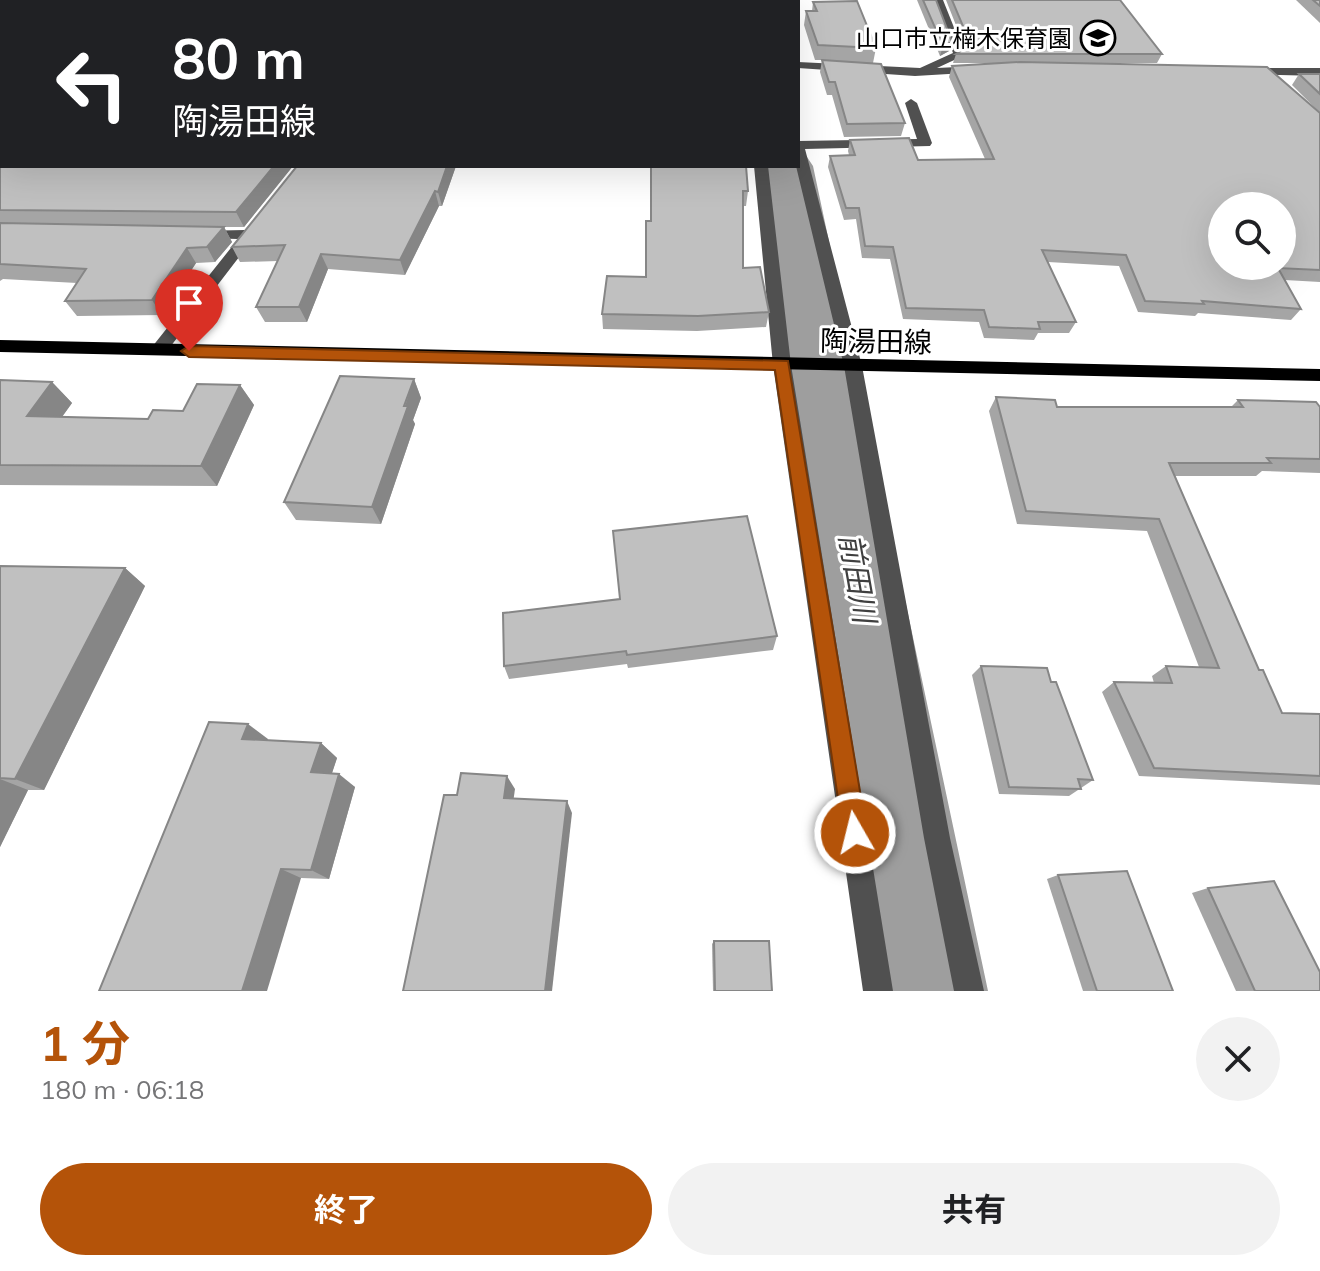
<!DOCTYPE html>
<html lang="ja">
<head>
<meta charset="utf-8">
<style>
  body { margin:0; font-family:Mulish,"Noto Sans JP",sans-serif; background:#f2f2f2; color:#202124; height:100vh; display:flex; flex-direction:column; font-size:30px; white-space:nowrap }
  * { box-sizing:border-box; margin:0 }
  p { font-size:26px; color:#757577 }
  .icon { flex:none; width:44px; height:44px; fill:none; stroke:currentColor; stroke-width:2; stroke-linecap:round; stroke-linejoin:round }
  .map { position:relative; height:991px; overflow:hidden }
  .side { display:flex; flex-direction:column; background:#fff; flex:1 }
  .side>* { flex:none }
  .guide { position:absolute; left:0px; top:0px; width:800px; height:168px; box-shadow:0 8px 32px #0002; background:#202124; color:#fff; overflow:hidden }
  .fabs { position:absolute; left:1208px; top:192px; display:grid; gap:16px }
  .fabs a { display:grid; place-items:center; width:88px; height:88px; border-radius:50%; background:#fff; box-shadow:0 8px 32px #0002; font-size:40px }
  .pin { position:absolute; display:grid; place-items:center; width:68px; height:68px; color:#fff; margin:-82px -34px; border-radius:50% 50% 50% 0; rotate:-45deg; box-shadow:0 0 8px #0007 }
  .pin .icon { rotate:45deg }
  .me { position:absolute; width:88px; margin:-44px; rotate:352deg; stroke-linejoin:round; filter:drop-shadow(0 0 6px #0008) }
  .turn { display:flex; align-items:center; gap:28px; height:168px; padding:0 40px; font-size:36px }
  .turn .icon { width:104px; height:104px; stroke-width:2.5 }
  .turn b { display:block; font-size:56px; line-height:68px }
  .round { display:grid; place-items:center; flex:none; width:84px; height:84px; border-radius:42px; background:#f2f2f2 }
  .summary { display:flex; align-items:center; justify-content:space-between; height:136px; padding:0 40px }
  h1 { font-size:48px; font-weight:700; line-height:60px; color:#b45309 }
  .primary-button { display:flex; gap:16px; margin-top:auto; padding:16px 40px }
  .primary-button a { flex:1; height:92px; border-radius:48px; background:#b45309; color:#fff; font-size:32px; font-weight:700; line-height:92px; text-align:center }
  .primary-button a+a { background:#f2f2f2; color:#202124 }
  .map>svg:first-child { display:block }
  .water { fill:#9e9e9e }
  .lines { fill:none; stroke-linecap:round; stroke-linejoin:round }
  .river { fill:#9e9e9e; fill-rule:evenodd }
  .minor { fill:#505050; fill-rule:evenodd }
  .major { fill:#000; fill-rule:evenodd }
  .wall { fill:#a5a5a5 }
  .shaded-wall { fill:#868686 }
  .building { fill:#c0c0c0; stroke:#868686; stroke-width:2; fill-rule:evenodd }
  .route { fill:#b45309; stroke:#753606; stroke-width:2 }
  .labels { text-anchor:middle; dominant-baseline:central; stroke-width:6; stroke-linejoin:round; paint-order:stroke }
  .far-poi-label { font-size:24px; fill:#000; stroke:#fff; text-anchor:end }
  .street-label { font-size:28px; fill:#000; stroke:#fff }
  .water-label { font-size:30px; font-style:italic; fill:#3f3f3f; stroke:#fff }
</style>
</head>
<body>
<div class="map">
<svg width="1320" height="991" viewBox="0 0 1320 991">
  <rect width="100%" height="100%" fill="#fff"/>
  <!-- water -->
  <polygon class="water" points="775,166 796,166 827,326 798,325"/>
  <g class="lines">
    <!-- river -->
    <polygon class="river" points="798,153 805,154 813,166 988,991 870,991 759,166 798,166"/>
    <!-- minor -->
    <g class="minor">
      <polygon points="406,0 417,0 405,2"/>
      <polygon points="734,0 744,0 745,2 735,2"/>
      <polygon points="769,0 779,0 780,2 770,2"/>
      <polygon points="933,0 943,0 965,55 937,68 978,66 982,68 982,72 915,76 798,68 798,62 920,68 953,53"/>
      <polygon points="1242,68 1320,68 1320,76 1246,74 1240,70"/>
      <polygon points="911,99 917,103 932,143 930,146 805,149 862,366 950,838 984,991 954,991 924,838 844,366 796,166 798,141 917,139 905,103"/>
      <polygon points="754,166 768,166 791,365 893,991 863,991 773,365"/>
      <polygon points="252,227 259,231 164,355 152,355 149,351 152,347 238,239 201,238 194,234 196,231 245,230"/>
    </g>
    <!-- major -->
    <polygon class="major" points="0,340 1320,369 1320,381 0,352"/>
  </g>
  <!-- wall -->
  <g class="wall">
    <polygon points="129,0 127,2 2,2 2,166 293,166 244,227 217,227 224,227 232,242 215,262 196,263 162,315 77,316 65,301 77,283 3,279 0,281 0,1"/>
    <polygon points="917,0 936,0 952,42 949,51 940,56"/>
    <polygon points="946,0 1120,0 1162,54 1157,63 1063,63 1320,113 1320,282 1285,280 1301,309 1291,320 1198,313 1195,316 1138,312 1119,266 1048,262 1076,322 1069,333 1038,333 1034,340 984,338 979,322 903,319 890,259 862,258 856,219 844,220 828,167 830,156 849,155 848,151 850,140 918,160 985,159 949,77 952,66 1003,63 953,63 956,54 965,48"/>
    <polygon points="1296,0 1320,0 1320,23"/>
    <polygon points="813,2 876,48 873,63 905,123 901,136 844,137 832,95 827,95 820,72 822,60 815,60 804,25 806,11 812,11"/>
    <polygon points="1299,74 1320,74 1320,113 1292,85"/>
    <polygon points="456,166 442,206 439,206 405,275 328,269 307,322 265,322 256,307 278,261 240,262 232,247"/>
    <polygon points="746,166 748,191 746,206 743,206 743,268 769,312 766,327 697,331 603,329 602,314 646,277 651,221"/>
    <polygon points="414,379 421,398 413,420 415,424 381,524 296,520 284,502"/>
    <polygon points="0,380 52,382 72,403 62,417 148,419 183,411 240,385 254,405 217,486 0,485"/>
    <polygon points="996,397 1057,407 1231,407 1238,400 1320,407 1320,473 1262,471 1256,476 1175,476 1259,670 1282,713 1320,714 1320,785 1139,776 1102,692 1114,682 1154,683 1152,676 1166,666 1199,667 1147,531 1017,524 989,411"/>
    <polygon points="0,566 125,568 145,586 44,790 28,790 0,847"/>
    <polygon points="503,613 777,636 773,650 628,668 627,664 509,679 504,666"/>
    <polygon points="981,666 1051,682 1093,780 1069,796 999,794 972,675"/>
    <polygon points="268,739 267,741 321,743 337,758 332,773 355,787 329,879 301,878 99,991"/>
    <polygon points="1058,875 1173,991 1083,991 1047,879"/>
    <polygon points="1208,888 1320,991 1236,991 1192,893"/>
    <polygon points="714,941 772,991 713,991 712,944"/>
  </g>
  <!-- shaded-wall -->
  <g class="shaded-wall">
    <polygon points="106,0 129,0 127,2 103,2"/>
    <polygon points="347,0 361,0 359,2 345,2"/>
    <polygon points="952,42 949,51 940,56 943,46"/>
    <polygon points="274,166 293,166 244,227 236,212"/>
    <polygon points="447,166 456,166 442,206 438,192"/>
    <polygon points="435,191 439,206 405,275 400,260"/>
    <polygon points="224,227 232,242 215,262 207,247"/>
    <polygon points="187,248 196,263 162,315 152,300"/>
    <polygon points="321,254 328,269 307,322 299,307"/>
    <polygon points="414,379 421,398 413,420 415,424 381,524 372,507"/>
    <polygon points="52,382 72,403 48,436 27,416"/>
    <polygon points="240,385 254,405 217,486 201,466"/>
    <polygon points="125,568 145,586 44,790 15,779"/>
    <polygon points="248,724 268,739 262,754 242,739"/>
    <polygon points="321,743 337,758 328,785 311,772"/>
    <polygon points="339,774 355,787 329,879 311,870"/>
    <polygon points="507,776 515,789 512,810 504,798"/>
    <polygon points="0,779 28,790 0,847"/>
    <polygon points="567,801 572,813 552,991 545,991"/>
    <polygon points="281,869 301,878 267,991 242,991"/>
  </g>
  <!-- building -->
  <g class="building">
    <polygon points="21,0 106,0 103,2 2,2 2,166 274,166 236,212 0,210 0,1 18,2"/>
    <polygon points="216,0 347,0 345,2 214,2"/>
    <polygon points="439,0 720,0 720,2 438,2"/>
    <polygon points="923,0 936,0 952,42 943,46"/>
    <polygon points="952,0 1120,0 1162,54 956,54 971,45"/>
    <polygon points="1313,0 1320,0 1320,6"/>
    <polygon points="857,1 876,48 818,45 806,11 817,11 813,2"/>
    <polygon points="822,60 881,64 905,123 847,124 835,82 829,82"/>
    <path d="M1020 62 1267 67 1320 113V270L1278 268 1301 309 1202 301 1204 304 1145 301 1126 255 1042 250 1076 322H1038L1040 329 989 327 984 310 906 308 893 247 865 246 859 208H846L830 156 855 155 850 140 909 138 918 160 994 159 952 66ZM1222 206H1282V266H1222Z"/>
    <polygon points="1299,74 1320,74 1320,94"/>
    <polygon points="297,166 447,166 438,192 435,191 400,260 321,254 299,307 256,307 285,245 232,247"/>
    <polygon points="651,166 746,166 748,191 743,191 743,268 760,267 769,312 698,316 602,314 607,276 646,277 646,221 651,221"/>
    <polygon points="0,223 224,227 207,247 187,248 152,300 65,301 86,269 0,264"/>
    <polygon points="340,376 414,379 404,406 408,406 372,507 284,502"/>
    <polygon points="0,380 52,382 27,416 148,419 153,410 183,411 197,384 240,385 201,466 0,465"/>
    <polygon points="996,397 1055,400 1057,407 1243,407 1238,400 1316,402 1320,407 1320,459 1267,458 1271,463 1169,463 1259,670 1263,670 1282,713 1320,714 1320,776 1154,768 1114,682 1172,683 1166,666 1219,668 1159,519 1026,511"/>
    <polygon points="747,516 777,636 627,655 626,651 504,666 503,613 620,599 613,531"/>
    <polygon points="0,566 125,568 15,779 0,778"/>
    <polygon points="981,666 1047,668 1051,682 1056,682 1093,780 1078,779 1081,789 1009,787"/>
    <polygon points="209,722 248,724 242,739 321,743 311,772 339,774 311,870 281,869 242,991 99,991"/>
    <polygon points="461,773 507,776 504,798 567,801 545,991 403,991 444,795 457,795"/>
    <polygon points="1127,871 1173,991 1097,991 1058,875"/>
    <polygon points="1274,881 1320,972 1320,991 1255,991 1208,888"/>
    <polygon points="714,941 769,941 772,991 715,991"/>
  </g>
  <!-- route -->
  <polygon class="route" points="189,346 788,361 867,833 863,842 855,845 846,842 843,833 775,370 189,357 181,351"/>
  <!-- icons -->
  <defs>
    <g id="school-ring" transform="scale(1.8)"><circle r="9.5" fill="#fff" stroke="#000" stroke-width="1.5"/><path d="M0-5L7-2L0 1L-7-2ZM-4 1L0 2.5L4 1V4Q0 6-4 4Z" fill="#000"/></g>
  </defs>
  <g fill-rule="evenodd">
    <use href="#school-ring" x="1098" y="38"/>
  </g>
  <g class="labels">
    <!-- far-poi labels -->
    <g class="far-poi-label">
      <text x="1072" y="38">山口市立楠木保育園</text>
    </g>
    <!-- street labels -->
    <g class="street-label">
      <text transform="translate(876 341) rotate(1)">陶湯田線</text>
    </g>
    <!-- water labels -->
    <g class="water-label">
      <text transform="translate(858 578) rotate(80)">前田川</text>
    </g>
  </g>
</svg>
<div class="fabs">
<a><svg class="icon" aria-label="search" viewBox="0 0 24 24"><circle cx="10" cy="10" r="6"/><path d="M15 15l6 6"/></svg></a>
</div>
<div class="pin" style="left:189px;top:351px;background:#d93025"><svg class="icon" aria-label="arrive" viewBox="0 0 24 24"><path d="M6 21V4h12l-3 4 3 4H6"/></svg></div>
<svg class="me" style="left:855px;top:833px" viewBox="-20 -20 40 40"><circle r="17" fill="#b45309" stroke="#fff" stroke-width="3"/><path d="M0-11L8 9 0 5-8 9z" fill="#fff"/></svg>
<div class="guide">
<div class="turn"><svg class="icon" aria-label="left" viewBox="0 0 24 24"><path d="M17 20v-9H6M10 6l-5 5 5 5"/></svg><div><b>80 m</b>陶湯田線</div></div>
</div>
</div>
<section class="side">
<div class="summary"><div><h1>1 分</h1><p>180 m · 06:18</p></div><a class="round"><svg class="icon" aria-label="close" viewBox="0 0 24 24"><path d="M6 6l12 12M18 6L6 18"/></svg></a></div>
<div class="primary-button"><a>終了</a><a>共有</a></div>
</section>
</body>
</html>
